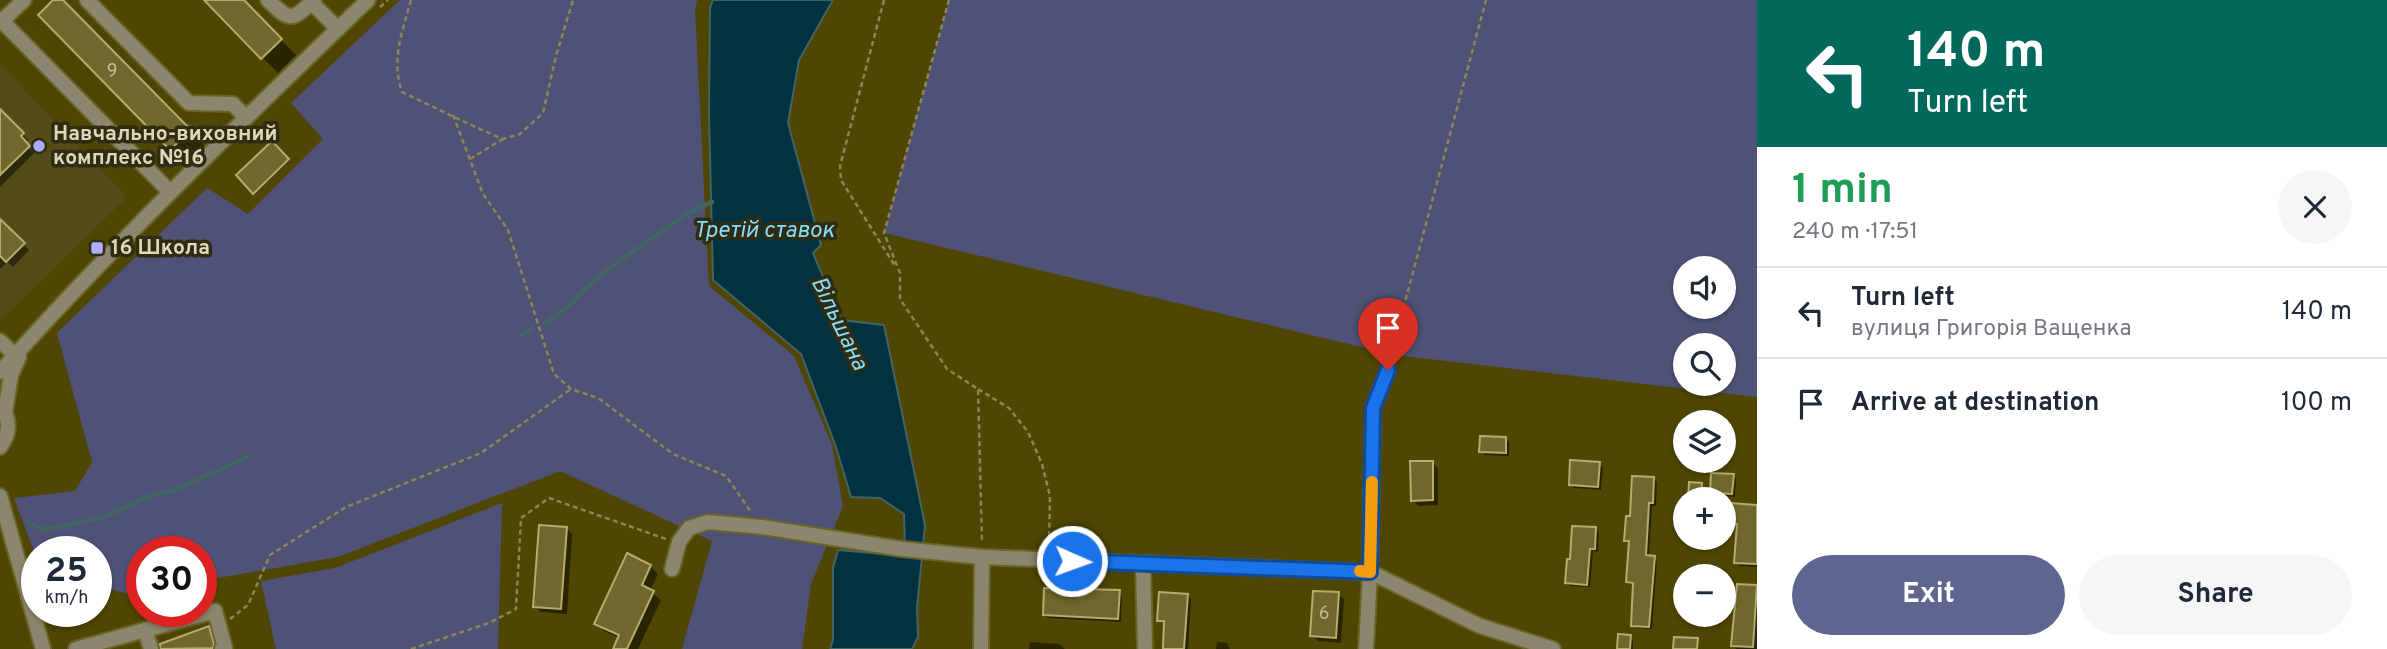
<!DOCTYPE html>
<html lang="en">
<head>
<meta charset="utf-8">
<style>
  body { margin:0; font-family:Overpass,sans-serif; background:#f6f6f7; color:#1f2937; height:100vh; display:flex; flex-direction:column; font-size:26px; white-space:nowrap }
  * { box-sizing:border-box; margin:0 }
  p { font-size:23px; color:#747a83 }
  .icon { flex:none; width:38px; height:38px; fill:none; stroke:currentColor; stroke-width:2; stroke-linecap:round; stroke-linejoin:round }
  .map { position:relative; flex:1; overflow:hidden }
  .drawer { display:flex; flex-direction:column; background:#fff; width:630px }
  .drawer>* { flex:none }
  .guide { background:#00695c; color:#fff; overflow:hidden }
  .tools { position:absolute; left:1673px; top:256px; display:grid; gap:14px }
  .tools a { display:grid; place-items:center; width:63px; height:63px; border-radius:50%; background:#fff; box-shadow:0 2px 5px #0004; font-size:35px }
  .speed { position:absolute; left:21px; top:536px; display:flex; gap:14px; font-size:35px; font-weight:700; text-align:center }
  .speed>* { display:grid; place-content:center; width:91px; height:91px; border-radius:50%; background:#fff; box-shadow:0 2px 5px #0004; line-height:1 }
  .speed small { font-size:18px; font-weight:400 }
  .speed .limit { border:10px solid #d22; background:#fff; color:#111 }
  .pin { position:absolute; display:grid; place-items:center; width:60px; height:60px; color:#fff; margin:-72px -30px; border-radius:50% 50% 50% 0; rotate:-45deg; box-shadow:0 0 7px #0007 }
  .pin .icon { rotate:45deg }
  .me { position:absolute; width:77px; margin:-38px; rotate:92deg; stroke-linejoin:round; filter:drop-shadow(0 0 5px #0008) }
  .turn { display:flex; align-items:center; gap:24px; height:147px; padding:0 35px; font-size:32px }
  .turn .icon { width:91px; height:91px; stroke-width:2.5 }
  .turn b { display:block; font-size:49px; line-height:60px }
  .round { display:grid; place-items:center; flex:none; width:74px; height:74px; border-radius:37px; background:#f6f6f7 }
  .overview { display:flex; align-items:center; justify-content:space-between; height:119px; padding:0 35px }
  h1 { font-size:42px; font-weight:700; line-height:52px; color:#1e9e55 }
  .button { display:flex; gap:14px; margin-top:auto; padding:14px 35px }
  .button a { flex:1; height:80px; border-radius:42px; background:#5e658f; color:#fff; font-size:28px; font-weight:700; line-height:80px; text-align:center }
  .button a+a { background:#f6f6f7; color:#1f2937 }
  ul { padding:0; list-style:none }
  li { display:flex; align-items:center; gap:21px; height:91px; padding:0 35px; border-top:2px solid #e0e1e3 }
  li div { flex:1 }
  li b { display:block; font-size:26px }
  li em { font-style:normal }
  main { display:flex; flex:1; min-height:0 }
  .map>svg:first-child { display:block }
  .built { fill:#544c18 }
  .green { fill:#4f5276; fill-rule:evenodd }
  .water { fill:#02323f; stroke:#436464; stroke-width:2 }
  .shadow { fill:#0007 }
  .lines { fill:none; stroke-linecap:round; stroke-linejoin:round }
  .stream { stroke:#436464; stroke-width:4.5 }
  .building { fill:#70672c; stroke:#b4ab6f; stroke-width:2 }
  .minor-casing { stroke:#6b6327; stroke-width:18 }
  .path { stroke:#8d8754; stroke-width:2.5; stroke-dasharray:5 3.5; stroke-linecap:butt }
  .minor { stroke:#8a876e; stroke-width:14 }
  .route-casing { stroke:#114b97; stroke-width:18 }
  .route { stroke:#1a73e8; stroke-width:12 }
  .slow { stroke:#f59e0b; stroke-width:12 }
  .poi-dot { fill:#abaffb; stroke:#302c14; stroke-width:2.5 }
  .labels { text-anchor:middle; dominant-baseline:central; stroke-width:7; stroke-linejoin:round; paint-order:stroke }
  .number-label { font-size:18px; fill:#c0bb96 }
  .poi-label { font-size:21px; font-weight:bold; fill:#dbd7b9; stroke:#302c14; text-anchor:start }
  .water-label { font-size:23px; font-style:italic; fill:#83dcf9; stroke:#302c14 }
</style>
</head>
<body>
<main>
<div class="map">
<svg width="1757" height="649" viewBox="0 0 1757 649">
  <rect width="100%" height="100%" fill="#4f4603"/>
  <!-- built -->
  <polygon class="built" points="0,64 127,197 0,321"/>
  <!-- green -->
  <g class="green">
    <polygon points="400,0 697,0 695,10 709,286 794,356 832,445 843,506 811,584 802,649 682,649 712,541 560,471 338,557 201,581 201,551 142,551 142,592 128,594 96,585 96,551 37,551 37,559 14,498 75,491 92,462 57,333 207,188 248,214 323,139 291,103"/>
    <path d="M949 0H1757V397L1395 355 884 233ZM1685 268H1724V306H1685ZM1685 345H1724V383H1685Z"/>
    <polygon points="502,503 498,649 276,649 261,581 335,568"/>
  </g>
  <!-- water -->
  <polygon class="water" points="713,0 833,0 799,60 788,123 821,245 813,253 841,320 884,325 925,525 917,608 918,637 912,649 830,649 833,640 833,568 838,550 905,556 904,514 880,498 851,497 836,447 801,354 713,280 709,114 710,8"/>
  <!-- shadow -->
  <g class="shadow">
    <polygon points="56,0 61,0 205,147 187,164 41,15"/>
    <polygon points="206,0 241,0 296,55 278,73"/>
    <polygon points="4,116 28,140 25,143 34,153 0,187 0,120"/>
    <polygon points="272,143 289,161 256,193 238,175"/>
    <polygon points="0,221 29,250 13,267 8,262 0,269"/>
    <polygon points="1506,439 1509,442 1509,456 1485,455 1481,451"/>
    <polygon points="1432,463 1438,468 1438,505 1418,506 1413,500"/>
    <polygon points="1599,464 1603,467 1601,490 1574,488 1571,485"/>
    <polygon points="1733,476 1736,479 1735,497 1715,496 1712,493"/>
    <polygon points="1654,479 1657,482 1656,506 1652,506 1649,557 1654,558 1657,561 1652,629 1636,628 1632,625 1635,585 1628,582 1630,544 1626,540 1632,518"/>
    <polygon points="1701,485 1705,488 1704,499 1690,499"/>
    <polygon points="1757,507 1757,567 1740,566 1736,563 1738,527 1731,523"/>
    <polygon points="567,529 572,534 567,614 541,612 535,607"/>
    <polygon points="1595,529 1599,533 1598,552 1593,551 1590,587 1570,586 1567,583"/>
    <polygon points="650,566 658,574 650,591 661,600 638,649 614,649 619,638 604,631 596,623"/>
    <polygon points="1738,586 1757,587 1757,649 1736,649 1733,645"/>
    <polygon points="1119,592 1122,596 1121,622 1048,618 1044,615"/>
    <polygon points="1338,594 1344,599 1341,643 1318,641 1312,635"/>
    <polygon points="1187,595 1191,599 1188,649 1165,649 1166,624 1159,620"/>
    <polygon points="210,630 214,649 162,649 161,645"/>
    <polygon points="1630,636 1633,640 1633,649 1619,649"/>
    <polygon points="1030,642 1059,644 1065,649 1029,649"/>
    <polygon points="1217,642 1227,643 1230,649 1216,649"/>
  </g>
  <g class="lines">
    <!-- stream -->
    <g class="stream">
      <polyline points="545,323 569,306 586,288 608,269 688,213 712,202"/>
      <polyline points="521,335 532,329"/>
      <polyline points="27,521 44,530 104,517 152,495 172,491 250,456"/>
    </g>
  </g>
  <!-- building -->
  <g class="building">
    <polygon points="53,0 63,0 191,130 170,150 38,15"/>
    <polygon points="204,0 244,0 282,39 261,59"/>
    <polygon points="0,109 24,133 21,136 30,146 0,175"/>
    <polygon points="272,141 289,159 253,194 236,175"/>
    <polygon points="0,219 25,243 6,262 0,256"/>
    <polygon points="1480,436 1506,437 1506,453 1479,452"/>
    <polygon points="1570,460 1600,462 1598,487 1569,485"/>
    <polygon points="1410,461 1433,461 1433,500 1411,501"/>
    <polygon points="1711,473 1734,474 1732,494 1710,493"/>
    <polygon points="1632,476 1654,477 1653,503 1649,503 1646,555 1655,556 1649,627 1631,626 1633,583 1626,582 1629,541 1624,541 1626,516 1630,516"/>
    <polygon points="1689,482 1702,483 1701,499 1688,499"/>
    <polygon points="1730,503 1757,505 1757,564 1734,563 1737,524 1729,524"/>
    <polygon points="539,525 567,527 561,609 533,607"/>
    <polygon points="1572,526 1596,527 1595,549 1590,549 1587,585 1565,583 1567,559 1570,559"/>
    <polygon points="627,553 651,565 642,585 654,591 627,649 613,649 619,635 594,624"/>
    <polygon points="1737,584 1757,585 1753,647 1731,646"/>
    <polygon points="1044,588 1120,590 1118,619 1043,615"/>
    <polygon points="1313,591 1339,592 1336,638 1310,636"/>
    <polygon points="1159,592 1188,594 1184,649 1163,649 1164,621 1157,621"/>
    <polygon points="209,626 214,644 213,648 160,649 160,644"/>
    <polygon points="1618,634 1631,635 1630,649 1617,649"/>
    <polygon points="1674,637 1698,638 1697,649 1673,649"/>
  </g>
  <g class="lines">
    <!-- minor casing -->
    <g class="minor-casing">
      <g id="minor">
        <polyline points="87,0 189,103 233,104 246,118"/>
        <path d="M268 0C290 22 292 21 314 0"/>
        <polyline points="311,2 338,29"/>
        <polyline points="0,19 170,192"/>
        <polyline points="2,21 24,0"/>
        <polyline points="0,341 15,355"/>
        <path d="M0 372C116 242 242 121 368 0"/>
        <path d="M0 406C11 419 10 434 0 447"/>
        <polyline points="5,412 11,375 19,357"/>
        <polyline points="0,496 43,649"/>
        <polyline points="1143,563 1145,649"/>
        <polyline points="672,569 679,542 689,528 708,522 762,527 902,549 982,557 1370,572 1480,626 1553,649"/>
        <polyline points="145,630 215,611 225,648 222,649"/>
        <polyline points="76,649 145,630 151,649"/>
        <polyline points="981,649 982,557"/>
        <polyline points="1366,649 1370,572 1373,408 1388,370"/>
      </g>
    </g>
    <!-- path -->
    <g class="path">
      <path d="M411 0C402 32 391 60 402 92 436 108 469 125 503 139L520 134 543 113 556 56 573 0"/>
      <polyline points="884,0 840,166 841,180 895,266"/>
      <polyline points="949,0 884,233 900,273 900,299 947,369 978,389 982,542"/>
      <polyline points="380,7 388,0"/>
      <polyline points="453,115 483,194 508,230 554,374 571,389 598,398 673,454 726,476 751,512"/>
      <polyline points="187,126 199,127 207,136"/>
      <polyline points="470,159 503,139"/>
      <polyline points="1394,358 1394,343 1486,0"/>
      <polyline points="978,389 1009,408 1028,432 1042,464 1050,496 1049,546"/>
      <polyline points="230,619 248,605 270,555 346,507 481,453 571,389"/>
      <polyline points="411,649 489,623 516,609 521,518 549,498 666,539"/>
    </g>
    <!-- minor -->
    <use href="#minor" class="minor"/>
  </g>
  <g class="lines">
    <!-- route casing -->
    <g class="route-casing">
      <polyline id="route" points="1072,561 1370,572 1373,408 1388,370"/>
    </g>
    <!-- route -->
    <use href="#route" class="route"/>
    <!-- slow -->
    <polyline class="slow" points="1360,571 1370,572 1372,482"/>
  </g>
  <!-- markers -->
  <g class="poi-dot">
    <circle cx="39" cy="146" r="7"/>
    <rect x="90" y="241" width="14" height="14" rx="3.5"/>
  </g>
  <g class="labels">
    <!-- number labels -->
    <g class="number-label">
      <text x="112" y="71">9</text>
      <text x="1324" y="614">6</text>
    </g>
    <!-- poi labels -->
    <g class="poi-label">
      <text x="53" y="134">Навчально-виховний<tspan x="53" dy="24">комплекс №16</tspan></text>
      <text x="111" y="248">16 Школа</text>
    </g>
    <!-- water labels -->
    <g class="water-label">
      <text x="764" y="231">Третій ставок</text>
      <text transform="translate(838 324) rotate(64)">Вільшана</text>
    </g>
  </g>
</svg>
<div class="tools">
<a><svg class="icon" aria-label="sound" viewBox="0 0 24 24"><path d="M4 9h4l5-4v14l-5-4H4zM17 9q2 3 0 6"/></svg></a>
<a><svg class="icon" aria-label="search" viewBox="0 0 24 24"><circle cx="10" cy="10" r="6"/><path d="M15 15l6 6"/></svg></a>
<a><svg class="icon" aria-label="layers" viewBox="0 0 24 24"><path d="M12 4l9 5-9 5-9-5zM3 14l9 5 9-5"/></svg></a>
<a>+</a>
<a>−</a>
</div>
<div class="speed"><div>25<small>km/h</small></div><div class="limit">30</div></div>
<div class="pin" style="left:1388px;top:370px;background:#d93025"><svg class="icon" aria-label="arrive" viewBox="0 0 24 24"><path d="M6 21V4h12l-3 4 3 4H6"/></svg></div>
<svg class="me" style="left:1072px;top:561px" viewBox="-20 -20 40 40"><circle r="17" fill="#1a73e8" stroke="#fff" stroke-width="3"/><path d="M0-11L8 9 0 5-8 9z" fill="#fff"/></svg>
</div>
<section class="drawer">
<div class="guide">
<div class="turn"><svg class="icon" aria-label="left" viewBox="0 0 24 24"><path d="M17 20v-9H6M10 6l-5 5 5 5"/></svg><div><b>140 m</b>Turn left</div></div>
</div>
<div class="overview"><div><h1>1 min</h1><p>240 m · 17:51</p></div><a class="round"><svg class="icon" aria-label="close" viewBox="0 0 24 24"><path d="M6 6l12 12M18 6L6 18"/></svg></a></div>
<ul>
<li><svg class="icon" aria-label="left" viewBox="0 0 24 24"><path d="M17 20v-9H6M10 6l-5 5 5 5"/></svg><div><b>Turn left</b><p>вулиця Григорія Ващенка</p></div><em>140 m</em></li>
<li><svg class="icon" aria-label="arrive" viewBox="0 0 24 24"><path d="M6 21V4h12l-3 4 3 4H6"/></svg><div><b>Arrive at destination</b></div><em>100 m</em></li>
</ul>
<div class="button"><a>Exit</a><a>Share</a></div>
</section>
</main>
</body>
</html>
